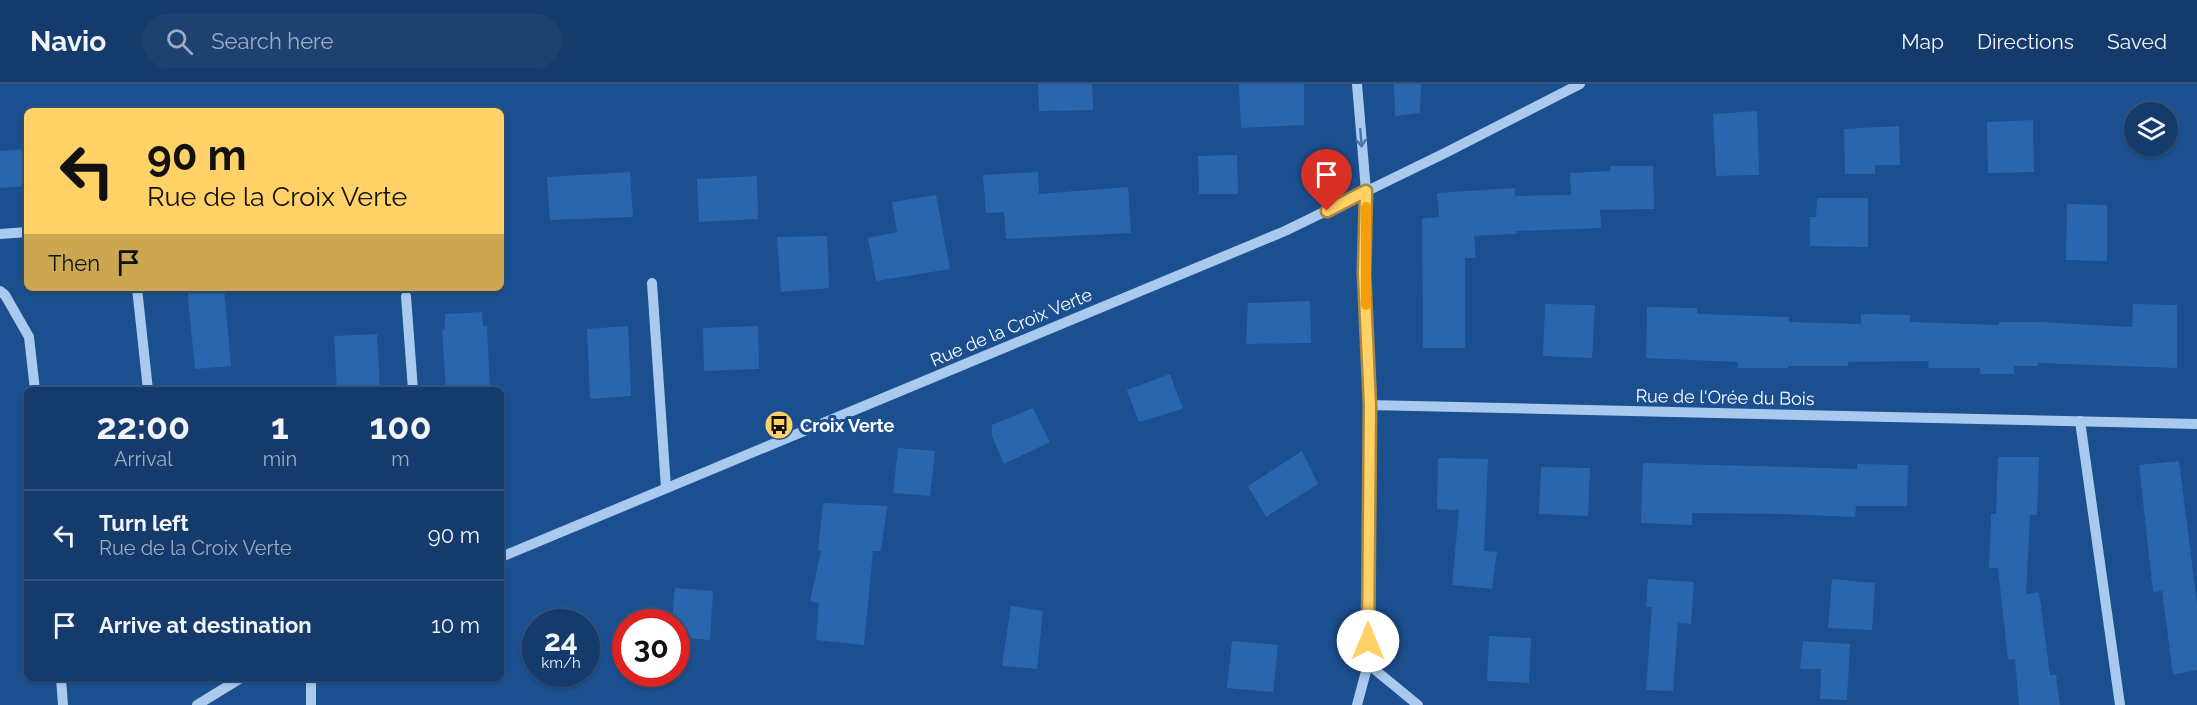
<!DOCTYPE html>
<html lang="en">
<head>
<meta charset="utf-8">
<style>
  body { margin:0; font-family:Raleway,sans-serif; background:#1d4271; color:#f1f3f6; height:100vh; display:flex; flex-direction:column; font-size:22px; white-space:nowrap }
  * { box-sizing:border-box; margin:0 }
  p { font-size:20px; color:#9dadc1 }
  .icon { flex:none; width:33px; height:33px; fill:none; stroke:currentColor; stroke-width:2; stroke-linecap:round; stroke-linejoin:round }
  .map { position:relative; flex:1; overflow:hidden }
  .panel { position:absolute; left:24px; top:303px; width:480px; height:294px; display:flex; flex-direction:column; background:#143b6b; border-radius:9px; box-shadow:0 2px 4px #0004,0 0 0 2px #33557e }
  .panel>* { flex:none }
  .hud { position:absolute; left:24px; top:24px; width:480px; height:183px; border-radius:9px; box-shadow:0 2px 4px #0004,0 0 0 2px #33557e; background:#ffd166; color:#111; overflow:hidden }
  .controls { position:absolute; left:2124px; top:18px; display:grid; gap:12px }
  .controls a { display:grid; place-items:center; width:54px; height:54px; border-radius:50%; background:#143b6b; box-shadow:0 2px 4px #0004,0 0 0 2px #33557e; font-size:30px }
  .speed { position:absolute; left:522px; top:525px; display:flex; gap:12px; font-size:30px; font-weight:700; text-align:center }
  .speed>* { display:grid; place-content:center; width:78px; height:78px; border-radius:50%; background:#143b6b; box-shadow:0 2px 4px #0004,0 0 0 2px #33557e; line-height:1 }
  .speed small { font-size:15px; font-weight:400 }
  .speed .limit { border:9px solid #d22; background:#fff; color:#111 }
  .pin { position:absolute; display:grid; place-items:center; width:51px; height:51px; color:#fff; margin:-62px -26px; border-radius:50% 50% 50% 0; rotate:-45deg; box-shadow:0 0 6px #0007 }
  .pin .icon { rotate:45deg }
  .me { position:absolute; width:66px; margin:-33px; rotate:0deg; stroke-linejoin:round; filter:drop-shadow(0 0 4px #0008) }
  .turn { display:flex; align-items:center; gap:21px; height:126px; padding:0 24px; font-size:27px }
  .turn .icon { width:78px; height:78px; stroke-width:2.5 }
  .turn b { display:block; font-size:42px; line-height:51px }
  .then { display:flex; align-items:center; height:57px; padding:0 24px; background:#0003; gap:12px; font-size:22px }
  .eta { display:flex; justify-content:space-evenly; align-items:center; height:102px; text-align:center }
  .eta b { font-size:36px; font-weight:700; line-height:42px }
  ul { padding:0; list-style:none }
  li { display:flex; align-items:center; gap:18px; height:90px; padding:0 24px; border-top:2px solid #33557e }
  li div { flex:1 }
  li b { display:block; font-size:22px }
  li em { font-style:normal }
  header { display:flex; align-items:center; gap:36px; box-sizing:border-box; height:84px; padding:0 30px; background:#143b6b; border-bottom:2px solid #33557e }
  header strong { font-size:28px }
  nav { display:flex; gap:33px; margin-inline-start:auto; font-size:21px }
  .search { width:420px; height:54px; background:#1d4271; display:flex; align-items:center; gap:15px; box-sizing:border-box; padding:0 21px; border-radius:33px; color:#9dadc1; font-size:22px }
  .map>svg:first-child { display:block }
  .building { fill:#2a66ad }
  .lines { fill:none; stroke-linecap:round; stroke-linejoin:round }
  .minor { stroke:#a9c9ee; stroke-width:10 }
  .oneway { stroke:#4674ac }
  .route-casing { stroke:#a68842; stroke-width:15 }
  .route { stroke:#ffd166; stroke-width:10 }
  .slow { stroke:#f59e0b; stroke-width:10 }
  .labels { text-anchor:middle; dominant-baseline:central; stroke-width:6; stroke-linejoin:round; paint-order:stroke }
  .street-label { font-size:18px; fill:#fff; stroke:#1b4f8f }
  .poi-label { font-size:18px; font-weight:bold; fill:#fff; stroke:#1b4f8f; text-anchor:start }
</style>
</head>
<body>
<header>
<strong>Navio</strong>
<div class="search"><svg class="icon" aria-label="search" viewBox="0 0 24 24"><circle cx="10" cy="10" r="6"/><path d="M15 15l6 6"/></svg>Search here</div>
<nav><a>Map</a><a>Directions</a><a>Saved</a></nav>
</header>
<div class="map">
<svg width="2197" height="621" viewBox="0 0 2197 621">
  <rect width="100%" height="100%" fill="#1b4f8f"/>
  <!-- building -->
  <g class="building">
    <polygon points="1038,0 1092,0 1093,26 1039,27"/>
    <polygon points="1239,0 1304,0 1304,41 1241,44"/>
    <polygon points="1394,0 1421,0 1420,29 1395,32"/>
    <polygon points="1757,27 1759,91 1716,92 1713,30"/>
    <polygon points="2033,36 2034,88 1988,89 1987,38"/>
    <polygon points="1899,42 1900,81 1875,81 1875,90 1845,90 1844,45"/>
    <polygon points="27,65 27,102 0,104 0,67"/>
    <polygon points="1237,71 1238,110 1199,110 1198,72"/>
    <polygon points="1610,82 1653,82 1654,125 1600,126 1601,144 1516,147 1517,150 1474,152 1476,174 1465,174 1465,264 1423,264 1422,135 1439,133 1437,109 1515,104 1515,112 1571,111 1570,89 1610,87"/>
    <polygon points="630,88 633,133 550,136 547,93"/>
    <polygon points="1038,88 1039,110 1128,103 1131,149 1006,155 1004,128 986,129 983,91"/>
    <polygon points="757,92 758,135 699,138 697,95"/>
    <polygon points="936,111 950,185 876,197 868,154 897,148 892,118"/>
    <polygon points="1817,114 1868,114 1868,163 1810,162 1810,133 1816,133"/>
    <polygon points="2067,120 2107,121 2107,177 2066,176"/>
    <polygon points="827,152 829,204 781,208 777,153"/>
    <polygon points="187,204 224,204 231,282 195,285"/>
    <polygon points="1310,217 1311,259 1246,260 1248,219"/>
    <polygon points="1545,220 1595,221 1592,274 1543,272"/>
    <polygon points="2133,220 2177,221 2177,284 2038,279 2038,282 2014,282 2014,290 1980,290 1980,284 1928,284 1929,277 1848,278 1848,282 1788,282 1788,284 1737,284 1738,278 1646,274 1647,223 1697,224 1697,230 1789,233 1789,238 1861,240 1861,230 1910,231 1910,238 1999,241 1999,238 2038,238 2132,243"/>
    <polygon points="482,228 483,242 487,242 490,306 446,306 442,246 445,244 445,230"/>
    <polygon points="628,242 631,312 590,315 587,245"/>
    <polygon points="758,242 759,285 704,287 703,244"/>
    <polygon points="377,250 380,306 337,306 334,252"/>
    <polygon points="1170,290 1183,325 1139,338 1127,306"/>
    <polygon points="1033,324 1050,358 1004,380 992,352 992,341"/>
    <polygon points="898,364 935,367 930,412 893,409"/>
    <polygon points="1302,367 1318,400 1266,433 1248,402"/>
    <polygon points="1998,373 2039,373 2037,431 2030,431 2026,510 2039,508 2050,591 2056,591 2060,621 2019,621 2015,575 2008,576 1998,484 1989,484 1991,430 1996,430"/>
    <polygon points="1438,374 1488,375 1484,467 1497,468 1492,505 1452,501 1459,426 1437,425"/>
    <polygon points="2179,377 2197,519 2197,586 2173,591 2162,507 2153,508 2139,381"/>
    <polygon points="1643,379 1857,385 1857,380 1908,381 1907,422 1856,422 1855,433 1783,430 1692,429 1692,441 1641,439"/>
    <polygon points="1541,383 1590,384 1588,432 1539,430"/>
    <polygon points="823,419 887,422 881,467 873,467 864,561 816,556 819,519 810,517 821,467 818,467"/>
    <polygon points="1648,495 1694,498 1691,540 1678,539 1673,607 1646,606 1652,523 1646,523"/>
    <polygon points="1832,495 1875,499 1872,546 1828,544"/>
    <polygon points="675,504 713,507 710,556 676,553 676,538 672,538"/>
    <polygon points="1011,522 1043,527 1037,585 1002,582"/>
    <polygon points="1489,552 1531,554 1529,599 1487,597"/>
    <polygon points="1232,557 1278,561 1273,608 1227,604"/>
    <polygon points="1803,557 1850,560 1847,616 1820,615 1821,585 1800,585"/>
  </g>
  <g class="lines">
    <!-- minor -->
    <g class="minor">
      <polyline points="0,150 27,148"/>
      <polyline points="652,199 666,404"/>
      <polyline points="137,204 148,306"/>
      <polyline points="0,207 5,211 29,253 35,306"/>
      <polyline points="406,212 413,306"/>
      <polyline points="1369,321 2197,340"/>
      <polyline points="2080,337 2120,621"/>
      <polyline points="501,473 1285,147 1445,69 1580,0"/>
      <polyline points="1368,580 1418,621"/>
      <polyline points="61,594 63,621"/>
      <polyline points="311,594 311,621"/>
      <polyline points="197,621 241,594"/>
      <polyline points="1357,621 1368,580 1369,321 1364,190 1366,107 1357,0"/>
    </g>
  </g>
  <!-- one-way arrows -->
  <defs><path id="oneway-shaft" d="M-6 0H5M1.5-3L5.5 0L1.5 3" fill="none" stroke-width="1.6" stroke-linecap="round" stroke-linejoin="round" transform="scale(1.5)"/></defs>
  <use class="oneway" href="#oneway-shaft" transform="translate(1361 54) rotate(85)"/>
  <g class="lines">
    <!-- route casing -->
    <g class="route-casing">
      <polyline id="route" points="1327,127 1366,107 1364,190 1370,321 1368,557"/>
    </g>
    <!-- route -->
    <use href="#route" class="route"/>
    <!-- slow -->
    <polyline class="slow" points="1366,221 1366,123"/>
  </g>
  <!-- icons -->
  <defs>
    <g id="bus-disc" transform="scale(1.5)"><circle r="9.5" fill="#ffd166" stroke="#1b4f8f"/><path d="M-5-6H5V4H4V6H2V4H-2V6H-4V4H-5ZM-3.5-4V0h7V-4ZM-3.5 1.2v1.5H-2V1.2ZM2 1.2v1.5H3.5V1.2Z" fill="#111"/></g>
  </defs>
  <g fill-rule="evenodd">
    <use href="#bus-disc" x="779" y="341"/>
  </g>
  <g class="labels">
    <!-- street labels -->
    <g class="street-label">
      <text transform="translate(1011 243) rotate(-23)">Rue de la Croix Verte</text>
      <text transform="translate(1725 313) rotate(1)">Rue de l'Orée du Bois</text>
    </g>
    <!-- poi labels -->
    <g class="poi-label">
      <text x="800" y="341">Croix Verte</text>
    </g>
  </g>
</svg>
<div class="controls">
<a><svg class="icon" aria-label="layers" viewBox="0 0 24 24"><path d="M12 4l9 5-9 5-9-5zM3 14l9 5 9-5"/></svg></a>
</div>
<div class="speed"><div>24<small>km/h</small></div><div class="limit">30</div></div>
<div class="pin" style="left:1327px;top:127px;background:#d93025"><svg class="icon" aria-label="arrive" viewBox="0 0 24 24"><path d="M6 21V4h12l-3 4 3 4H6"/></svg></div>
<svg class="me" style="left:1368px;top:557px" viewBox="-20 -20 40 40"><circle r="19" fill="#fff"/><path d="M0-13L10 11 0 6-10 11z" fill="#ffd166"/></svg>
<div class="hud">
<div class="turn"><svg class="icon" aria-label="left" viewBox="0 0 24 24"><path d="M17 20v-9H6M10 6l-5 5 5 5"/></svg><div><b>90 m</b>Rue de la Croix Verte</div></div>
<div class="then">Then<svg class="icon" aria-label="arrive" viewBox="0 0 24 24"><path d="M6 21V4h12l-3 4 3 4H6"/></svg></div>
</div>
<section class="panel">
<div class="eta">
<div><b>22:00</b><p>Arrival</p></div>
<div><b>1</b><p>min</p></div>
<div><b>100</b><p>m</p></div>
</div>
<ul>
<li><svg class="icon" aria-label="left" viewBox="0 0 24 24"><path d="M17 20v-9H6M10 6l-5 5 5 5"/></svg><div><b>Turn left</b><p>Rue de la Croix Verte</p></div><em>90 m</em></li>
<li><svg class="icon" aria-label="arrive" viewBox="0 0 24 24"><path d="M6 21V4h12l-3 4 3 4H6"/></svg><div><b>Arrive at destination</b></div><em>10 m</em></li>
</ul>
</section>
</div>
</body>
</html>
